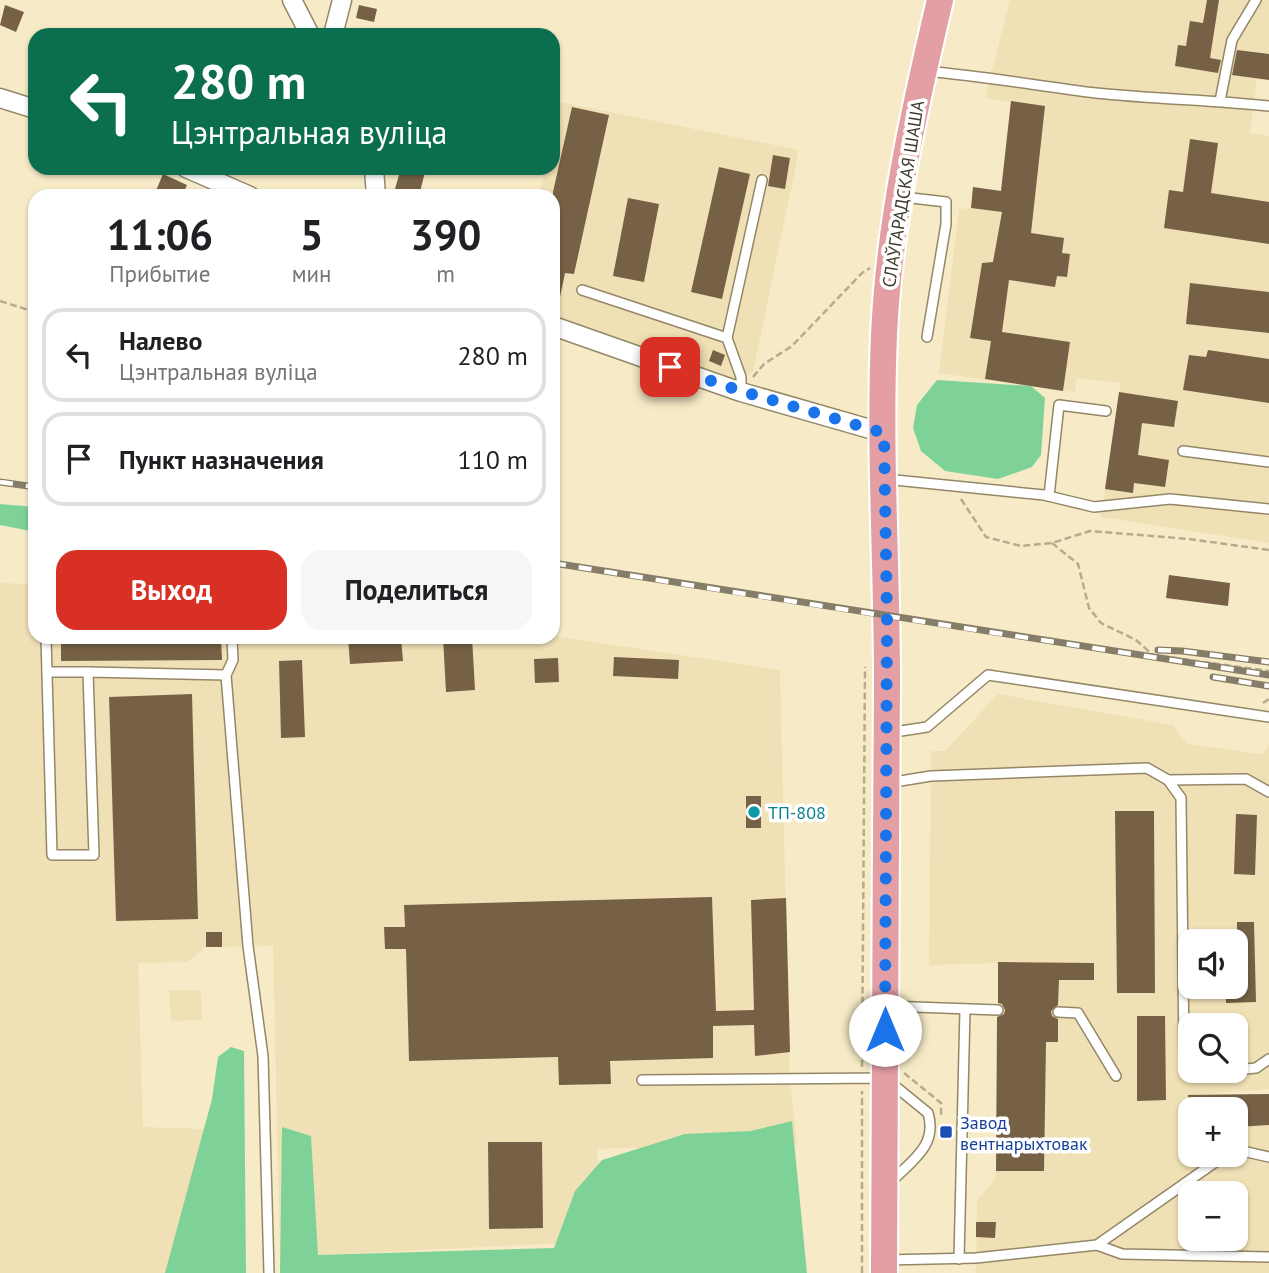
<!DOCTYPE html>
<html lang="ru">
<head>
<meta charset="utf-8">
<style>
  body { margin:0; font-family:"PT Sans",sans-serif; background:#f6f6f6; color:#202124; height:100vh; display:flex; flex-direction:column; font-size:26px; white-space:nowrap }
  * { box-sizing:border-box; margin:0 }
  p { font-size:23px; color:#757577 }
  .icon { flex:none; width:38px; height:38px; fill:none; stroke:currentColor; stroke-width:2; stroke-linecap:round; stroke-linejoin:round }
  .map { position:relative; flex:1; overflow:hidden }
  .side { position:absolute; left:28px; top:189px; width:532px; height:455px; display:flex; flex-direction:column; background:#fff; border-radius:21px; box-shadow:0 2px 5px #0004 }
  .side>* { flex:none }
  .guide { position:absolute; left:28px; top:28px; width:532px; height:147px; border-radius:21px; box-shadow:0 2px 5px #0004; background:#0b6e4f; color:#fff; overflow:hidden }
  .controls { position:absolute; left:1178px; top:929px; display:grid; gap:14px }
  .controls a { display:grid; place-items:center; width:70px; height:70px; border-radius:14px; background:#fff; box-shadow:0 2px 5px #0004; font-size:35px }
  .pin { position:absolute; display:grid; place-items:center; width:60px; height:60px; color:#fff; margin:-30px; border-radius:14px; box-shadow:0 4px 10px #0006 }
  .me { position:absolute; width:77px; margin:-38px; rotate:0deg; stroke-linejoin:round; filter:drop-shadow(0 0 5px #0008) }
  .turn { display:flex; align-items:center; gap:24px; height:147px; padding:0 28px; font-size:32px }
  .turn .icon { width:91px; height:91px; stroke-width:2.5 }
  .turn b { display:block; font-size:49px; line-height:60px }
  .eta { display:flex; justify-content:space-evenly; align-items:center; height:119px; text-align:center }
  .eta b { font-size:42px; font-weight:700; line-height:49px }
  .button { display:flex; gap:14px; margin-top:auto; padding:14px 28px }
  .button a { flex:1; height:80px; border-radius:21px; background:#d93025; color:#fff; font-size:28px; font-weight:700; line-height:80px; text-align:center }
  .button a+a { background:#f6f6f6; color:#202124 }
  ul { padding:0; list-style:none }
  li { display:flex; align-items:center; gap:21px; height:94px; margin:0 14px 10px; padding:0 14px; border:4px solid #e0e0e0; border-radius:21px }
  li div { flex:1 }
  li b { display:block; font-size:26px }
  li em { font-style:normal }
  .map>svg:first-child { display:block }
  .built { fill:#f0e0b5; fill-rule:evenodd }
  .forest { fill:#7fd297 }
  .building { fill:#766146 }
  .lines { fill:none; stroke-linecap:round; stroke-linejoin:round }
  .service-casing { stroke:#938766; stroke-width:12 }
  .minor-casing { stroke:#938766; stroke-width:21 }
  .primary-casing { stroke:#fff; stroke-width:30 }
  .path { stroke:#b5ab8f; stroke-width:2.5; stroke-dasharray:7 3.5; stroke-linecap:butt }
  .service { stroke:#fff; stroke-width:9 }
  .minor { stroke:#fff; stroke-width:18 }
  .primary { stroke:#e39fa4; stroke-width:26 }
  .rail-casing { stroke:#857d67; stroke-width:7 }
  .rail { stroke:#fff; stroke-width:4.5; stroke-dasharray:13; stroke-linecap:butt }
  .route { stroke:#1a73e8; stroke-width:12; stroke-dasharray:0 21.6 }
  .culture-dot { fill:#0f9aa8; stroke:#fff; stroke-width:2.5 }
  .transit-dot { fill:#1a4fb4; stroke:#fff; stroke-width:2.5 }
  .labels { text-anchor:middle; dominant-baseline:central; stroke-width:7; stroke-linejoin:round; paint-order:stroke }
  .street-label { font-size:18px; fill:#3f3a2c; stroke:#fff }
  .culture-label { font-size:18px; fill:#0d838f; stroke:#fff; text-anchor:start }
  .transit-label { font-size:18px; fill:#164399; stroke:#fff; text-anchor:start }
</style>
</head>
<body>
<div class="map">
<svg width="1269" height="1273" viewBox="0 0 1269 1273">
  <rect width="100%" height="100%" fill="#f7ebc7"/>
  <!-- built -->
  <g class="built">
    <polygon points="1010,0 1269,0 1269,80 1257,79 1250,133 1269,136 1269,543 1101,517 1121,383 1077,378 1075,392 1063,391 939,373 959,209 971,208 973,188 1001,191 1011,102 985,98"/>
    <polygon points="560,102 799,150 753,372 732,380 553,315 553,196 539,196 545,168 553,168 553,132"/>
    <polygon points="0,583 35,584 35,637 553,636 780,670 790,1079 797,1143 597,1149 606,1241 280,1257 273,946 206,947 187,962 138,963 143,1127 238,1130 244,1273 0,1273"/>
    <path d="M998 694 1173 725 1187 744 1262 754 1269 745V1089L1204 1094H1269V1273H976L977 1201 994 1180 996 1171 998 963 929 965 931 751H945ZM1190 942H1236V987H1190ZM1138 1016 1165 1017 1166 1099ZM1190 1026H1236V1071H1190ZM1190 1110H1236V1155H1190ZM1190 1194H1236V1239H1190Z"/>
    <polygon points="169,990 201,990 202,1020 171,1021"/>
  </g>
  <!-- forest -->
  <g class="forest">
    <polygon points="937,380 1031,386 1045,398 1041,455 1032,467 998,479 945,471 921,451 913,428 917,405"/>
    <polygon points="0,504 35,507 35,532 0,525"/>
    <polygon points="231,1047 244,1051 246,1273 165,1273 212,1099 218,1057"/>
    <polygon points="792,1121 807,1273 280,1273 282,1127 311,1136 318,1255 554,1248 575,1191 602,1160 685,1134 751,1131"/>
  </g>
  <!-- building -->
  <g class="building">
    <polygon points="1207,0 1219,0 1210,58 1221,60 1218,73 1175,66 1178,45 1186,46 1190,21 1203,23"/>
    <polygon points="5,5 24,12 16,32 0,25"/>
    <polygon points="359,5 377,9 374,22 356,18"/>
    <polygon points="1237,50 1269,54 1269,80 1232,75"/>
    <polygon points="1011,101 1045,106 1031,233 1064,238 1062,253 1070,254 1067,277 1057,276 1055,287 1009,280 1002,332 1070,342 1063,391 985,379 991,341 970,338 982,263 993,262 1002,212 971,208 973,187 1001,191"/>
    <polygon points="572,107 609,115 574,274 565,273 558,307 553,307 553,192"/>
    <polygon points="1190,139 1218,143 1211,193 1269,202 1269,244 1164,228 1169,190 1183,192"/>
    <polygon points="773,155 790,158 785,189 768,186"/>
    <polygon points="719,167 750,174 722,299 691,292"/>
    <polygon points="401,168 426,168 419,196 395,189"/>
    <polygon points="163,174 187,185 182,196 162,196 155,193"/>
    <polygon points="628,198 659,204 644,282 613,276"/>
    <polygon points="1190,283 1269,292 1269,333 1186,324"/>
    <polygon points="713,350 725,355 721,366 709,361"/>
    <polygon points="1208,350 1269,359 1269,403 1183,390 1189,355 1206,357"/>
    <polygon points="1119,392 1178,401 1174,427 1142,423 1138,455 1169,460 1165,487 1134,483 1133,493 1105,489"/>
    <polygon points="1169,575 1230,583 1228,606 1166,598"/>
    <polygon points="61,637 221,637 222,660 61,661"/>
    <polygon points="348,637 401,637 403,661 350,664"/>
    <polygon points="443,637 472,637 475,690 446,692"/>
    <polygon points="614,657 679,660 678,679 613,676"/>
    <polygon points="558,658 559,682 535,683 534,659"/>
    <polygon points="302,660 305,737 281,738 279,661"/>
    <polygon points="192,694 198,919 116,921 109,697"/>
    <rect x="746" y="796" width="15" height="32"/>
    <polygon points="1115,811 1154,811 1155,993 1117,993"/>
    <polygon points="1236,814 1257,815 1255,875 1234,874"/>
    <polygon points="712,897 716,1011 754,1010 751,900 786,898 790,1052 755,1056 754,1025 713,1026 713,1058 610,1061 611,1084 559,1085 558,1057 409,1061 406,949 385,949 384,927 405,927 404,905"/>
    <polygon points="1237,922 1254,922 1256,1002 1226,1003 1226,987 1236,987"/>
    <rect x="206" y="932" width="16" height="15"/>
    <polygon points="998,962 1094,963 1094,980 1059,980 1058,1005 1051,1011 1052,1016 1058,1019 1058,1042 1046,1042 1044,1171 996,1171 997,1017 1004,1014 1005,1010 1002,1004 998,1003"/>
    <polygon points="1137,1016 1165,1016 1166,1100 1137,1101"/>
    <polygon points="1269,1094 1269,1125 1236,1127 1236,1110 1189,1110 1188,1095"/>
    <polygon points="488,1142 542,1142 543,1228 489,1229"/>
    <polygon points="976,1222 996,1222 995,1238 976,1237"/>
  </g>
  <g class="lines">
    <!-- service casing -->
    <g class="service-casing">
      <g id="service">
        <path d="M925 71C983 76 1039 86 1096 93 1154 99 1212 100 1269 106"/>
        <polyline points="1220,101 1232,40 1256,0"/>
        <polyline points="903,197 946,202 946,224 927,337"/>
        <polyline points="582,290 727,338 741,377 741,392"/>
        <polyline points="727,338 762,180"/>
        <polyline points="1183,451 1269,462"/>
        <polyline points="885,479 1044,495 1094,507 1170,499 1269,509"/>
        <polyline points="1049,496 1059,405 1106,411"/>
        <polyline points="46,637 52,855 94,855 88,672 226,675"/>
        <polyline points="232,637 233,660 226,675 248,946 263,1056 269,1273"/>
        <polyline points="47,672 88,672"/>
        <polyline points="888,733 927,727 988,675 1269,717"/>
        <polyline points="1168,780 1246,779 1269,792"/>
        <polyline points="888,783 931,776 1147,768 1168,780 1181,798 1184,1051 1190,1057"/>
        <polyline points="887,1006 998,1010"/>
        <polyline points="1058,1012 1078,1013 1116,1076"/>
        <polyline points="1236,1070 1256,1068 1269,1059"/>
        <polyline points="1215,1071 1221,1071"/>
        <path d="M642 1080 885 1078 928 1113C938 1146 911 1161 891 1182"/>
        <polyline points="1236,1155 1247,1152 1269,1157"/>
        <polyline points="1097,1245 1122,1254 1269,1257"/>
        <polyline points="959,1259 965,1009"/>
        <polyline points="885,1260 976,1258 1097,1245 1221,1158 1234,1155"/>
      </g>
    </g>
    <!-- minor casing -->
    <g class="minor-casing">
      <g id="minor">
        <polyline points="292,0 310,35"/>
        <polyline points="333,35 342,0"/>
        <polyline points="0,98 35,109"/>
        <polyline points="186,168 250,196"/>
        <polyline points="374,168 376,196"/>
        <polyline points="553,326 741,392 884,433"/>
      </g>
    </g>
    <!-- primary casing -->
    <g class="primary-casing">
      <path id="primary" d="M884 1273C884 1076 886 879 887 682 887 567 879 451 884 335 889 222 914 110 940 0"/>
    </g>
    <!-- path -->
    <g class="path">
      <polyline points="0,301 35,312"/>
      <polyline points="753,377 764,364 792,346 862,273 870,268"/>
      <polyline points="961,499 986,537 1021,546 1052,543 1090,531 1189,539 1269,550"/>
      <polyline points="1052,543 1078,564 1089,608 1101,623 1136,640 1153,655 1269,671"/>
      <polyline points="1263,703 1269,699"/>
      <polyline points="862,1067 865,667"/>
      <polyline points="904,1073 941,1103 941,1115"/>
      <polyline points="862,1273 862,1091"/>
    </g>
    <!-- service -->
    <use href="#service" class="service"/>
    <!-- minor -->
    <use href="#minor" class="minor"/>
    <!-- primary -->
    <use href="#primary" class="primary"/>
    <!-- rail casing -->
    <g class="rail-casing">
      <g id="rail">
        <polyline points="0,482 35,487"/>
        <path d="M553 563C791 602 1030 638 1269 675"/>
        <polyline points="1158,650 1182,651 1269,662"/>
        <polyline points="1213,677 1269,686"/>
      </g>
    </g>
    <!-- rail -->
    <use href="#rail" class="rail"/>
  </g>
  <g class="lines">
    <!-- route -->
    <polyline class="route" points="670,367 741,391 884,433 887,618 885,1030"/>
  </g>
  <!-- markers -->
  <circle class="culture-dot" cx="754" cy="812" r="7"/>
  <rect class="transit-dot" x="939" y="1125" width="14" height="14" rx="3.5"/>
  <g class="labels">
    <!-- street labels -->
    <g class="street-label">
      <text transform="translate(903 194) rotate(-81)">СЛАЎГАРАДСКАЯ ШАША</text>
    </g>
    <!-- culture labels -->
    <g class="culture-label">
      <text x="768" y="812">ТП-808</text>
    </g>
    <!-- transit labels -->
    <g class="transit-label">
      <text x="960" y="1122">Завод<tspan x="960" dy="21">вентнарыхтовак</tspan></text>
    </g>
  </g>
</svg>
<div class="controls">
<a><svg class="icon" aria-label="sound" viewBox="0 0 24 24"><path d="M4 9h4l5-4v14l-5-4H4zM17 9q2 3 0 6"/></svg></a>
<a><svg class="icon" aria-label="search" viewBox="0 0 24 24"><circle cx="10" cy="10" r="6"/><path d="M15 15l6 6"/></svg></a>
<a>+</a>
<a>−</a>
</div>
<div class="pin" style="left:670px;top:367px;background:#d93025"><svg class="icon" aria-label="arrive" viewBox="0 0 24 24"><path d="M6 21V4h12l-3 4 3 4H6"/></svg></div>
<svg class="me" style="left:885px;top:1030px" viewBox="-20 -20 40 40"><circle r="19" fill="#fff"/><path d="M0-13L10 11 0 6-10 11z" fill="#1a73e8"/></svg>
<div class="guide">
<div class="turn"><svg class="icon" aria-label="left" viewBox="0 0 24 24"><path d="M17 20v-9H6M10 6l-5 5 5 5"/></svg><div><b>280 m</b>Цэнтральная вуліца</div></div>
</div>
<section class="side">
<div class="eta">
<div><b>11:06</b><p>Прибытие</p></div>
<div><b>5</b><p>мин</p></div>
<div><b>390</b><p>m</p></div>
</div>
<ul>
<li><svg class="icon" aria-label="left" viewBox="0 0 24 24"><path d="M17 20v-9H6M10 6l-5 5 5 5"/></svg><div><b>Налево</b><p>Цэнтральная вуліца</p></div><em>280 m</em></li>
<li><svg class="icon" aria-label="arrive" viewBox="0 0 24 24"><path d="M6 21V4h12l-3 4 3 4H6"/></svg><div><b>Пункт назначения</b></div><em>110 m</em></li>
</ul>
<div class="button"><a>Выход</a><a>Поделиться</a></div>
</section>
</div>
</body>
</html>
